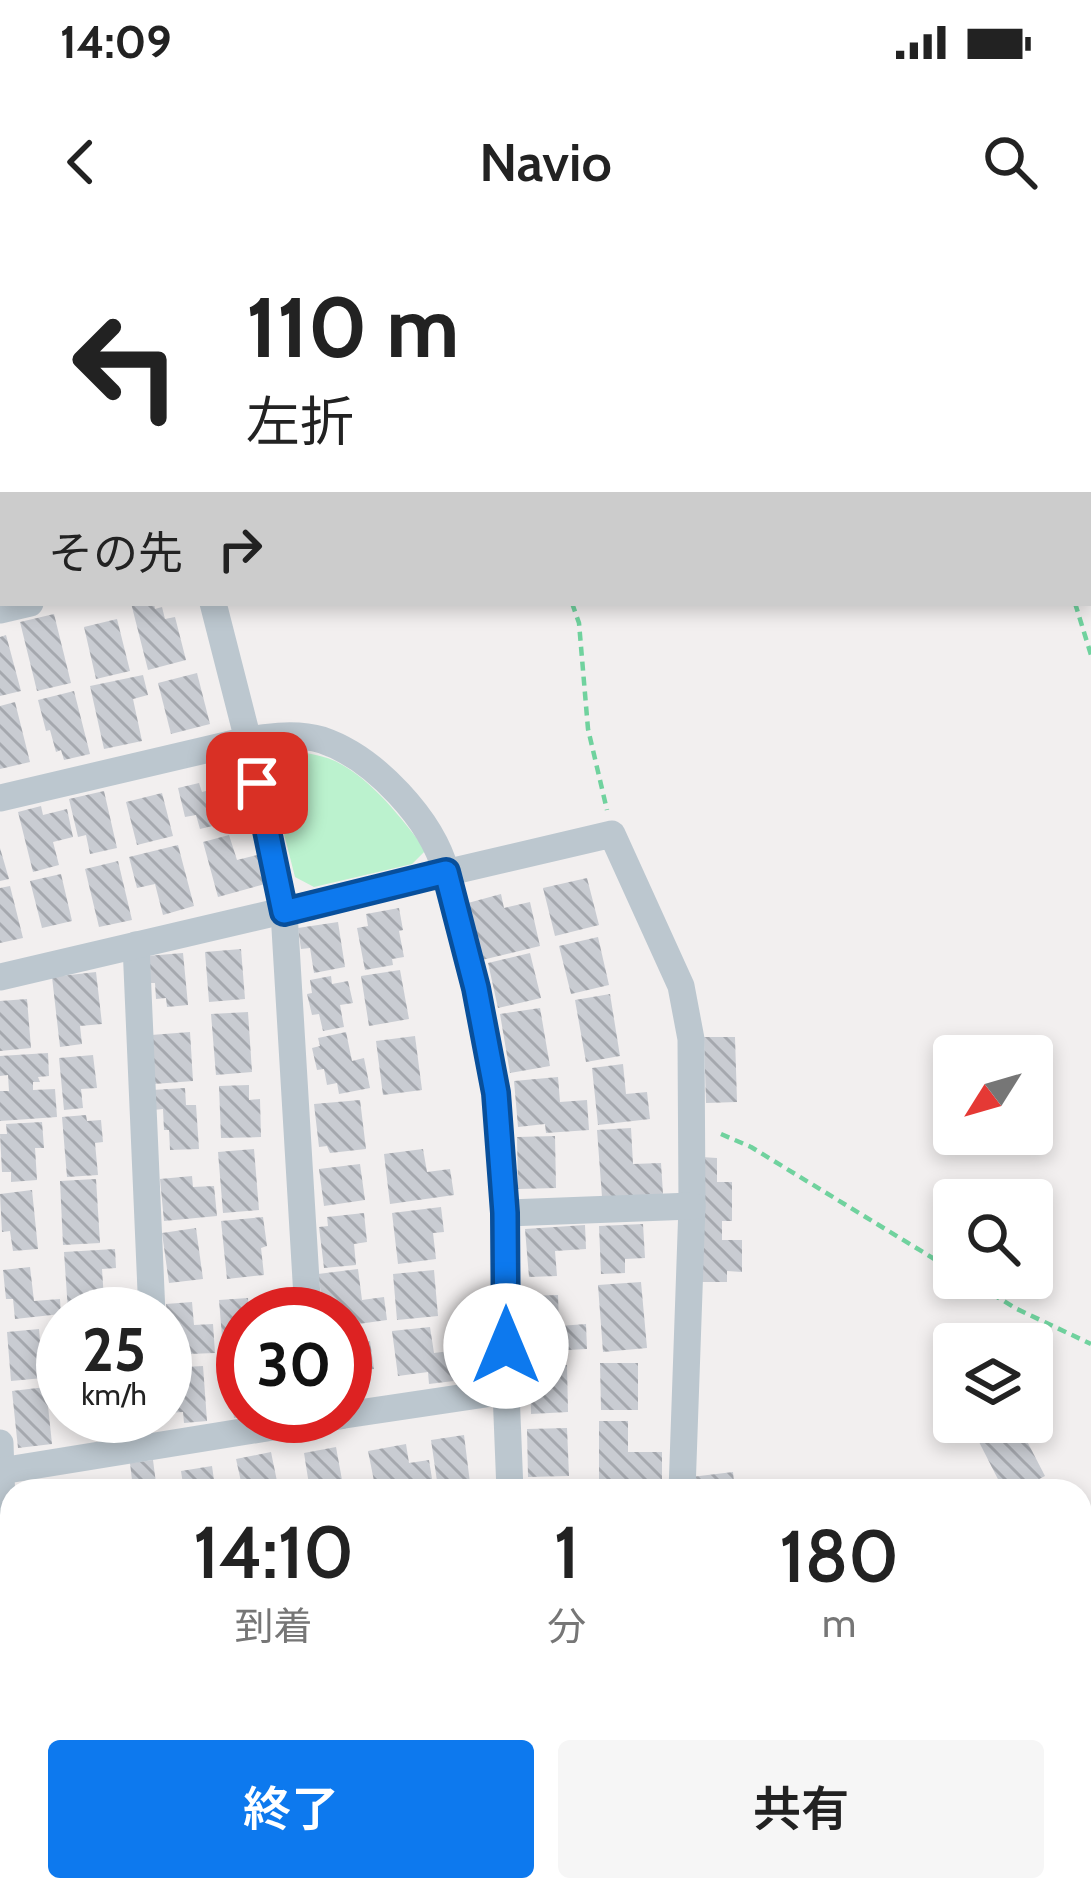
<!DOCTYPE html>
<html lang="ja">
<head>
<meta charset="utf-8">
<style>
  body { margin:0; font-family:Cabin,"Noto Sans JP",sans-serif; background:#f6f6f6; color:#222; height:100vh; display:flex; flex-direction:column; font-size:45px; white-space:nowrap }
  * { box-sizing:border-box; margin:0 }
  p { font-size:39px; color:#767676 }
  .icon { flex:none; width:66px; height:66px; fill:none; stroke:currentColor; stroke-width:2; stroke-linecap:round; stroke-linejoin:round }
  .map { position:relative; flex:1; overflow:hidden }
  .panel { position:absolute; left:0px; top:1239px; width:1092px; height:423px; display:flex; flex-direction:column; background:#fff; border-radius:36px 36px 0 0; box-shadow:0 6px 18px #0003 }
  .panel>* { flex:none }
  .guide { position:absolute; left:0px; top:0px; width:1092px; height:366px; box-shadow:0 6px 18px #0003; background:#fff; color:#222; overflow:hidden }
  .needle { width:78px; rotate:233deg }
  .fabs { position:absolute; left:933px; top:795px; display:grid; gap:24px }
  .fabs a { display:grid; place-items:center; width:120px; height:120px; border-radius:12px; background:#fff; box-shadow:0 6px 18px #0003; font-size:60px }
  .speed { position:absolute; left:36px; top:1047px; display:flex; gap:24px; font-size:60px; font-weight:700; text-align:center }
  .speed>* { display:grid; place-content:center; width:156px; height:156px; border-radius:50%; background:#fff; box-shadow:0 6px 18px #0003; line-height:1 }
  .speed small { font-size:30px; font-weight:400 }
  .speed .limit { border:18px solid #d22; background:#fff; color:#111 }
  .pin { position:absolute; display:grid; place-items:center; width:102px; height:102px; color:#fff; margin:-51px; border-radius:24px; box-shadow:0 6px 18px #0006 }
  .me { position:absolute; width:132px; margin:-66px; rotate:0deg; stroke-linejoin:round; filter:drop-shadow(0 0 9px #0008) }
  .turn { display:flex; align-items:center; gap:42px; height:252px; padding:0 48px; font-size:54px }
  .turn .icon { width:156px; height:156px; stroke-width:2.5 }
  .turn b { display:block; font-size:84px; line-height:102px }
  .then { display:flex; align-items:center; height:114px; padding:0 48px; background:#0003; gap:24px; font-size:45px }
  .eta { display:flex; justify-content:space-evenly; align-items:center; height:204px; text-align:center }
  .eta b { font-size:72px; font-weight:600; line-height:84px }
  .action { display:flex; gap:24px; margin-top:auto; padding:24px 48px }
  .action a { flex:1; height:138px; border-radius:12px; background:#0d79ee; color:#fff; font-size:48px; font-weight:600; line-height:138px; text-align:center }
  .action a+a { background:#f6f6f6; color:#222 }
  .status { display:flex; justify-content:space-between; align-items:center; height:84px; padding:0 60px; background:#fff; direction:ltr }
  .status svg { height:33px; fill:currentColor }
  header { display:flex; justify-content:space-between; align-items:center; height:156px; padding:0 48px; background:#fff; font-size:54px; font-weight:600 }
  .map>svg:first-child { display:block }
  .education { fill:#e3e0e1 }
  .green { fill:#bbf2ce }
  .building { fill:url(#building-back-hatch) }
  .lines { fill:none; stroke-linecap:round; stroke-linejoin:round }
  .path { stroke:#70d29e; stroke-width:4.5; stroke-dasharray:9 6; stroke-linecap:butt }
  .minor { stroke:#bcc7cf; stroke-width:27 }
  .tertiary { stroke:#bcc7cf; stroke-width:33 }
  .route-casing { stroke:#084f9b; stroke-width:30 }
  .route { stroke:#0d79ee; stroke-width:21 }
</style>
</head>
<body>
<div class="status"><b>14:09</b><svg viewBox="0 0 49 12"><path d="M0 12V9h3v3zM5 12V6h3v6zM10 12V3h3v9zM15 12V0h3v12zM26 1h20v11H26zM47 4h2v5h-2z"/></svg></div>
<header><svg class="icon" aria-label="back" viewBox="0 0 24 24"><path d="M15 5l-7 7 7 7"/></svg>Navio<svg class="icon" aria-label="search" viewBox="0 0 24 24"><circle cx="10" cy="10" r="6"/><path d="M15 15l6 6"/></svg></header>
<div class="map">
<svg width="1091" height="1661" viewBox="0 0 1091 1661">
  <defs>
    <pattern id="building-back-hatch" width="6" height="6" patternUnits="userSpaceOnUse" patternTransform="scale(3)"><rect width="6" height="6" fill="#c9ccd2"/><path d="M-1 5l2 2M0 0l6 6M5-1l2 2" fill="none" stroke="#a5a8ae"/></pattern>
  </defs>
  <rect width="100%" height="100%" fill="#f2efef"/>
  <!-- education -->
  <polygon class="education" points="12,1441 12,1650 500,1650 500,1661 0,1661 0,1443"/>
  <!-- green -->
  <g class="green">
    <path d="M277 508C296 512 317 513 335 521 372 539 401 578 426 610L412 624 314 647 295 637 267 527Z"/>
    <polygon points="1080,1371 1091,1387 1091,1485 1080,1488"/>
  </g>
  <!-- building -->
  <g class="building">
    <polygon points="131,363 154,363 155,369 162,367 165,379 175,377 186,420 148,430"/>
    <polygon points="54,374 71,443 37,451 20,382"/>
    <polygon points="117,379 130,431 96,439 84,387"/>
    <polygon points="6,395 21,451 0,456 0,397"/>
    <polygon points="197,433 210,484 171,494 158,443"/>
    <polygon points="143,435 148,455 133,459 142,501 104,509 90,446"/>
    <polygon points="74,451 90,514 64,520 61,510 56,512 50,490 46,491 38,460"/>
    <polygon points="15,462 30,522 0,529 0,466"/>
    <polygon points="199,543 202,552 221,547 229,582 200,589 196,575 185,577 178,548"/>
    <polygon points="104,551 117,608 90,614 86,595 78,597 69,559"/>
    <polygon points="162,553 173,596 137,605 126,562"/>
    <polygon points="41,566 43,575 67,569 73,597 53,602 59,625 33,632 18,572"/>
    <polygon points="229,595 237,620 257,615 265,644 218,657 203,602"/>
    <polygon points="178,605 194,666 163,675 155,644 137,648 129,617"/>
    <polygon points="0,608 9,639 0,641"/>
    <polygon points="118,621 132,680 99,687 85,629"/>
    <polygon points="61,634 72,681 42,688 30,641"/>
    <polygon points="587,638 599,685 555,696 543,648"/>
    <polygon points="10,646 23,698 0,703 0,648"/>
    <polygon points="501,654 504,668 530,662 540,706 482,720 468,663"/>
    <polygon points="399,668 403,690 399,691 404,717 392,719 393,725 365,730 357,688 368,686 366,674"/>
    <polygon points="338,682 345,727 314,733 310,708 301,709 298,688"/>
    <polygon points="598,697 609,745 571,754 559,706"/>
    <polygon points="241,709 245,759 209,762 205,712"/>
    <polygon points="183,713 188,765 167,767 166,758 156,759 155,743 150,743 147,716"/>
    <polygon points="530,713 541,758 498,768 488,723"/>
    <polygon points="400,730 409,779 369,786 361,736"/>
    <polygon points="96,732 102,784 80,786 82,804 60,807 52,737"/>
    <polygon points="331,736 332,744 348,741 353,763 340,765 344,787 323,791 319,774 312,775 307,754 312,753 310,740"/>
    <polygon points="610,754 620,816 586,822 575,760"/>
    <polygon points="27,759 31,808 0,811 0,761"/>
    <polygon points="540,768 550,826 510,833 500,774"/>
    <polygon points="248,772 252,832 216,835 211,774"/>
    <polygon points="190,792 193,841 154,844 151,795"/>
    <polygon points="346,792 352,821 364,818 370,848 339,854 337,843 327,845 324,829 317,830 312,808 320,806 318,798"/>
    <polygon points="415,796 422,850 383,855 376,801"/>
    <polygon points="704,797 735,797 737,862 706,863"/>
    <polygon points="48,813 49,836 38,837 40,842 33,842 33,850 55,849 57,877 0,881 0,851 9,851 8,835 0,836 0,816"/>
    <polygon points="93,815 97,848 81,849 83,868 64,870 59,818"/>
    <polygon points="623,824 626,854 647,852 650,879 598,885 592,828"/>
    <polygon points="558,837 560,862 587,860 589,890 546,893 545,884 518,887 514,841"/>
    <polygon points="249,845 249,860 260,859 261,897 221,898 219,846"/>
    <polygon points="185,848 186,865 196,865 199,909 170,910 169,890 164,890 163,869 153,870 152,850"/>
    <polygon points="360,860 366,909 330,913 327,906 319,907 314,864"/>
    <polygon points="86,875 87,881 101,880 103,902 95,903 98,935 67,937 62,877"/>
    <polygon points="42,882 44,908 35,908 37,940 11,942 11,932 2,932 0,894 7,894 6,884"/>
    <polygon points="631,888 633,924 661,923 663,954 602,957 597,890"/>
    <polygon points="555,896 556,948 518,949 517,897"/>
    <polygon points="254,909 259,970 223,973 218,912"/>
    <polygon points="423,909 427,932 450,929 454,955 390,964 384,914"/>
    <polygon points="701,917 717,918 717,942 732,942 732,981 722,981 722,1000 742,1000 742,1032 727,1031 727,1042 701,1042"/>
    <polygon points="360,924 365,960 324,966 319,929"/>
    <polygon points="192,936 193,947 214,946 217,976 164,981 160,939"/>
    <polygon points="96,939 100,1003 63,1005 60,941"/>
    <polygon points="32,950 38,1009 13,1011 10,991 2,992 0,954"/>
    <polygon points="441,967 444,992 433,993 436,1019 398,1024 392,973"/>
    <polygon points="364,973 367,1002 354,1004 356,1025 324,1028 319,987 328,986 327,977"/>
    <polygon points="263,977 267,1006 261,1008 264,1035 227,1039 221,981"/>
    <polygon points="643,984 645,1018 625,1019 625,1033 601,1034 599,986"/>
    <polygon points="585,985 586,1009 555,1011 557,1036 529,1037 525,989"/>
    <polygon points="196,988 203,1039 169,1043 162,993"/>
    <polygon points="115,1009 116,1028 102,1029 104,1060 95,1061 95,1070 68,1071 64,1012"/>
    <polygon points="30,1027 34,1061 60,1059 61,1074 15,1079 13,1059 6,1059 3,1030"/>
    <polygon points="358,1029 362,1060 384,1057 387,1080 351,1085 349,1075 324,1074 318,1034"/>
    <polygon points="434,1030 438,1076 397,1080 393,1034"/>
    <polygon points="641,1042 647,1108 603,1112 598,1045"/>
    <polygon points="558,1055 559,1086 586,1084 587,1109 529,1112 526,1056"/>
    <polygon points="248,1058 249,1074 243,1074 243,1107 223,1109 219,1060"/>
    <polygon points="192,1062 194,1085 213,1084 215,1113 189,1114 189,1105 169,1106 166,1064"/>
    <polygon points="430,1087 434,1113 466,1109 470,1139 429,1144 428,1132 398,1136 392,1091"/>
    <polygon points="39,1089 43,1138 11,1141 7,1092"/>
    <polygon points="370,1101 374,1129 365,1130 368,1149 345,1153 345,1105"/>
    <polygon points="243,1117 243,1177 234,1178 227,1119"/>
    <polygon points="600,1123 638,1123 638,1170 601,1170"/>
    <polygon points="567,1125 568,1172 531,1174 530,1126"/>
    <polygon points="203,1126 207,1181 184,1183 183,1172 166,1173 165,1128"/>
    <polygon points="46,1147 52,1204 18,1208 12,1151"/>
    <polygon points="76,1176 120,1176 121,1186 77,1190"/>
    <polygon points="599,1181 628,1181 628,1212 662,1212 662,1241 599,1241"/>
    <polygon points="1008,1182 1017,1182 1045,1236 1016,1251 1004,1251 977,1198"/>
    <polygon points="567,1188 569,1236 528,1237 527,1189"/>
    <polygon points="464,1195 470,1243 438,1248 431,1200"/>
    <polygon points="406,1204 409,1223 429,1220 433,1245 399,1251 376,1251 368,1211"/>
    <polygon points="336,1207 344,1251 310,1251 304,1213"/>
    <polygon points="271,1212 279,1251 243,1251 236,1219"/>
    <polygon points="153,1220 157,1251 117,1251 115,1242 132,1240 130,1223"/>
    <polygon points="212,1226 214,1240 221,1239 223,1251 184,1251 181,1231"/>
    <polygon points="733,1232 735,1251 692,1251 691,1237"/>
    <polygon points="1080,1262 1091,1280 1091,1318 1080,1324"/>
    <polygon points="1080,1567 1091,1578 1091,1627 1080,1617"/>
    <polygon points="12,1582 12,1638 0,1640 0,1584"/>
    <rect x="536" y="1650" width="52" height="11"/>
    <polygon points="603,1650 642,1650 643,1658 632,1658 632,1661 604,1661"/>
    <rect x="695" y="1650" width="47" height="11"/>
    <polygon points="851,1650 874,1650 880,1656 887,1650 898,1661 840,1661"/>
    <polygon points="925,1650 953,1650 965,1661 914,1661"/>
    <polygon points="1013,1650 1069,1650 1075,1656 1069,1661 1024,1661"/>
  </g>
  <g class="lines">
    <!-- path -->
    <g class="path">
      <polyline points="967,0 968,3"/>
      <polyline points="572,363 579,383 588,489 607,570"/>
      <polyline points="1075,363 1091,415"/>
      <polyline points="721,894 751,907 954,1031"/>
      <polyline points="966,1038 1017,1069 1091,1104"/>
    </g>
    <!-- minor -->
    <g class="minor">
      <polyline points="148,0 149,3"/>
      <polyline points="506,0 506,3"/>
      <polyline points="262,3 271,0"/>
      <polyline points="213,363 248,500 284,672 308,1074"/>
      <polyline points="0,370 30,363"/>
      <path d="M0 558 248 500C272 496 298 493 322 500 375 518 432 580 446 632L475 748 497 853 505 973 506 1151 510 1251"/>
      <polyline points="136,705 152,1074"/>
      <polyline points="0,737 612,594 681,746 691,799 692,966 682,1251"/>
      <polyline points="505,973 692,966"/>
      <polyline points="345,1175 506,1151"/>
      <polyline points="0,1203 7,1420"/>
      <polyline points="1,1231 340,1176"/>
      <polyline points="1080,1353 1091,1369"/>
      <polyline points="1080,1506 1091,1518"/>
      <polyline points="519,1650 519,1661"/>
      <polyline points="683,1650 683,1661"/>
      <polyline points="792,1650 802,1661"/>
      <polyline points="999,1650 1010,1661"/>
    </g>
    <!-- tertiary -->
    <g class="tertiary">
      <polyline points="899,3 909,0"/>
      <polyline points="0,278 3,277"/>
    </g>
  </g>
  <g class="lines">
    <!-- route casing -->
    <g class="route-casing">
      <polyline id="route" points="257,543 284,672 446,632 476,748 496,853 505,973 506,1106"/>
    </g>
    <!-- route -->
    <use href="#route" class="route"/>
  </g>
</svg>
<div class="fabs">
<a><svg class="needle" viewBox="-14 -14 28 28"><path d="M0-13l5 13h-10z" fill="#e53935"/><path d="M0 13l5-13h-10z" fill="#767676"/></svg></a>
<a><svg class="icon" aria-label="search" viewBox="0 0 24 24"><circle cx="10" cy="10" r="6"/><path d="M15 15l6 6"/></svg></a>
<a><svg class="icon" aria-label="layers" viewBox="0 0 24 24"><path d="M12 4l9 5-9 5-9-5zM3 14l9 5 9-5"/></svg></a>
</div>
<div class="speed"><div>25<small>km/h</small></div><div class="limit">30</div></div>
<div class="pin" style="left:257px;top:543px;background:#d93025"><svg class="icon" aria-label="arrive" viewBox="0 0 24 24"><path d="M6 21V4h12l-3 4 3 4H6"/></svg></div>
<svg class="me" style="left:506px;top:1106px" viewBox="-20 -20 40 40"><circle r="19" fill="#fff"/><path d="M0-13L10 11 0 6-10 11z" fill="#0d79ee"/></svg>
<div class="guide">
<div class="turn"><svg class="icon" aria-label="left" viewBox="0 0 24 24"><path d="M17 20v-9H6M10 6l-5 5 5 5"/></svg><div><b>110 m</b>左折</div></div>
<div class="then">その先<svg class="icon" aria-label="right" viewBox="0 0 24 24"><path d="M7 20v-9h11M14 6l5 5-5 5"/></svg></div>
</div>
<section class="panel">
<div class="eta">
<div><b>14:10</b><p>到着</p></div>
<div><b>1</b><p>分</p></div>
<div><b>180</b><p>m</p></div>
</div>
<div class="action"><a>終了</a><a>共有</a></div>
</section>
</div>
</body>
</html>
